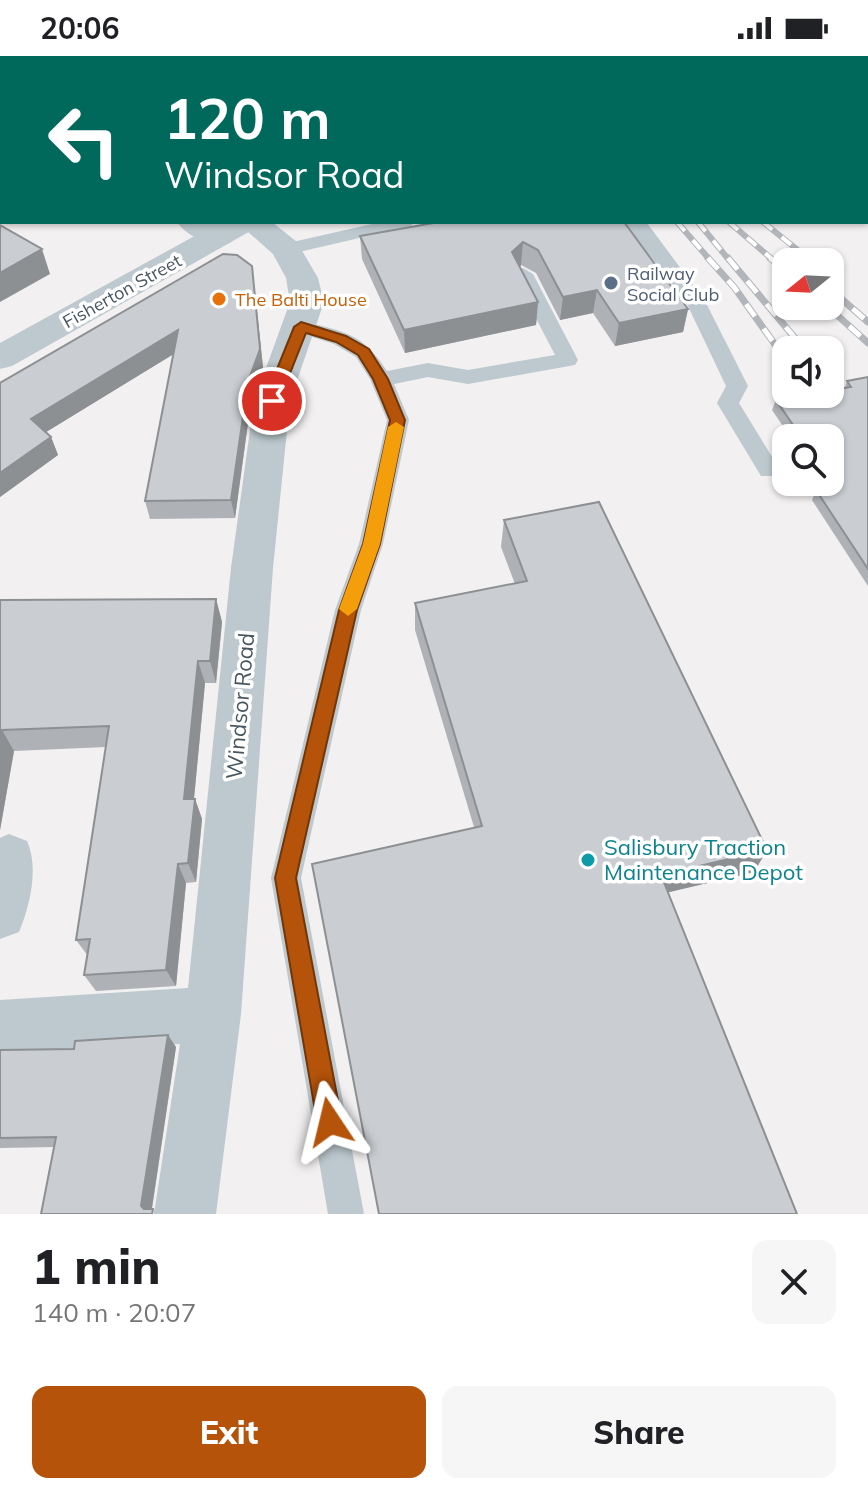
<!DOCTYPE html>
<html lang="en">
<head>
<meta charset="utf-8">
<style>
  body { margin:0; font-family:Mulish,sans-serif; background:#f6f6f6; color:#202124; height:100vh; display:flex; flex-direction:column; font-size:30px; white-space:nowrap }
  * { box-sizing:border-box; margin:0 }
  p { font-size:26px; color:#757577 }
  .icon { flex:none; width:44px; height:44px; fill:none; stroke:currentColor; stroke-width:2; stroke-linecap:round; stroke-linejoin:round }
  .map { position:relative; height:1158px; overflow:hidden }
  .details { display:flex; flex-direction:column; background:#fff; flex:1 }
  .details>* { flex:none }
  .banner { position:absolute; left:0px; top:0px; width:868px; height:168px; box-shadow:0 2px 6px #0004; background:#00695c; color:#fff; overflow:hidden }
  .needle { width:52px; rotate:252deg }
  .tools { position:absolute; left:772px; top:192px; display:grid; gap:16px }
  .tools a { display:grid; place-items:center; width:72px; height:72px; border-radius:16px; background:#fff; box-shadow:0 2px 6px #0004; font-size:40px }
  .pin { position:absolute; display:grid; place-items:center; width:68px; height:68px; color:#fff; margin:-34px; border:4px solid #fff; border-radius:50%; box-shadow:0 2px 8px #0007 }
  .me { position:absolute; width:88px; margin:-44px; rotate:350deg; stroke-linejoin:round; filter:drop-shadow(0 0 6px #0008) }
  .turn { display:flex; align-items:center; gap:28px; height:168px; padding:0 32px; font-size:36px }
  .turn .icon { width:104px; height:104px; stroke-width:2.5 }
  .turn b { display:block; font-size:56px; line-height:68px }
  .round { display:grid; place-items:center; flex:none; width:84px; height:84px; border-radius:16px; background:#f6f6f6 }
  .head { display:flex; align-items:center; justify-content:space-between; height:136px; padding:0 32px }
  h1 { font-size:48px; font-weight:800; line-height:60px }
  .primary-button { display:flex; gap:16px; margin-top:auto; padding:16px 32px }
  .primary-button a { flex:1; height:92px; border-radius:16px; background:#b45309; color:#fff; font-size:32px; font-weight:800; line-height:92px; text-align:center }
  .primary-button a+a { background:#f6f6f6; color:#202124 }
  .status { display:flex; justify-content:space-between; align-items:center; height:56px; padding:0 40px; background:#fff; direction:ltr }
  .status svg { height:22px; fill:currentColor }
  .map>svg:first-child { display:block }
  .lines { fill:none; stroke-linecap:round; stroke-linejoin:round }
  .path { stroke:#74d09b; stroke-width:3; stroke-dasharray:4 3; stroke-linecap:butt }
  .service { fill:#bdc9cf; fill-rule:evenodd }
  .minor { fill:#bdc9cf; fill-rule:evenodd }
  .tertiary { fill:#bdc9cf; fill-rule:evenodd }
  .rail-far1-casing { stroke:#b2b6ba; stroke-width:6 }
  .rail-casing { stroke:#b2b6ba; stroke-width:7 }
  .rail-far1 { stroke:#fff; stroke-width:4; stroke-dasharray:12; stroke-linecap:butt }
  .rail { stroke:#fff; stroke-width:5; stroke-dasharray:15; stroke-linecap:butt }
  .wall { fill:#aeb1b5 }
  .shaded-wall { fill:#8d9093 }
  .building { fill:#caced2; stroke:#8d9093; stroke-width:2 }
  .route { fill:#b45309; stroke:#753606; stroke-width:2 }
  .slow { fill:#f59e0b }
  .service-dot { fill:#5c6f8a; stroke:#fff; stroke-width:3 }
  .food-dot { fill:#e8710a; stroke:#fff; stroke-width:3 }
  .culture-dot { fill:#0f9aa8; stroke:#fff; stroke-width:3 }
  .labels { text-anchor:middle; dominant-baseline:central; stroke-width:7; stroke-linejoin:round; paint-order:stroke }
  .far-service-label { font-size:18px; fill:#4e5e75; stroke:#fff; text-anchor:start }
  .far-street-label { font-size:18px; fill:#47555e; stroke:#fff }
  .far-food-label { font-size:18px; fill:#c56008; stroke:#fff; text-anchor:start }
  .street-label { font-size:22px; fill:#47555e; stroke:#fff }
  .culture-label { font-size:22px; fill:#0d838f; stroke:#fff; text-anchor:start }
</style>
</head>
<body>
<div class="status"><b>20:06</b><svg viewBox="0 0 49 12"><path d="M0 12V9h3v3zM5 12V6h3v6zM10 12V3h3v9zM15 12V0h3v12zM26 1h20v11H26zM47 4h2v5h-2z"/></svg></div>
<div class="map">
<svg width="868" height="1158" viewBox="0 0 868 1158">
  <rect width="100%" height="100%" fill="#f2f0f0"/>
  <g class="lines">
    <!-- path -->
    <polyline class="path" points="268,0 272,2"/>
    <!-- service -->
    <g class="service">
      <polygon points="381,166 414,166 411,170 286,199 277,193 279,189"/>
      <polygon points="624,166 647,167 705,245 748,330 739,347 780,414 777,420 761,420 717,347 726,330 686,246"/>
      <path d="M523 212 533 218 578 304 575 309 468 328 428 321 394 328 409 364 383 488 361 554 301 822 364 1158H328L271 822 335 554 359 488 387 364 370 323 356 301 334 288 294 275 291 271 301 265C343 275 363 277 387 315L428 307 468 314 555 299 513 218Z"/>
    </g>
    <!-- minor -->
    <g class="minor">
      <rect x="0" y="37" width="2" height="17"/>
      <path d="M177 166C198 166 222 161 235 180L230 187C212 191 188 182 177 166Z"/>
      <polygon points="237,166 272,166 297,186 318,222 324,246 290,345 273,512 241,958 216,1158 154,1158 180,988 0,1000 0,944 188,932 231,512 254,345 290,246 286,222 273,198"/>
      <path d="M9 778 27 785C39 812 30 849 19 876L0 883V782Z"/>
    </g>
    <!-- tertiary -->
    <g class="tertiary">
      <polygon points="466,0 492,0 465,2"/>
      <polygon points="588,0 616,0 617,2 589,2"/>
      <rect x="866" y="132" width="2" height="18"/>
      <polygon points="220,166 259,166 254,173 12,310 0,313 0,287"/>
    </g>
    <!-- rail-far1 casing -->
    <g class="rail-far1-casing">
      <g id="rail-far1">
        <polyline points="451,0 454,2"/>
        <polyline points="471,0 474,2"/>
        <polyline points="496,0 499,2"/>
        <polyline points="517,0 520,2"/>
        <polyline points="677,166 710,204"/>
        <polyline points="698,166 729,204"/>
        <polyline points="729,166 773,204"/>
        <polyline points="763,166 810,204"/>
      </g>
    </g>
    <!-- rail casing -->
    <g class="rail-casing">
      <g id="rail">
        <polyline points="708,202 734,231 786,304"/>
        <polyline points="728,202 805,294"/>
        <polyline points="770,202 786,215"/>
        <polyline points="807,202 813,206"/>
        <polyline points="830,233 868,266"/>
        <polyline points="827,250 868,287"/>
        <polyline points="830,329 868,381"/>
      </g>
    </g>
    <!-- rail-far1 -->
    <use href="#rail-far1" class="rail-far1"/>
    <!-- rail -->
    <use href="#rail" class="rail"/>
  </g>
  <!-- wall -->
  <g class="wall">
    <polygon points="631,0 868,0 868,108 866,108 866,2 634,2"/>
    <polygon points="624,166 688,253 683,276 615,290 593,257 560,264 536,217 521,209 520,211 538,246 536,269 405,297 362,203 360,180"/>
    <polygon points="252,210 263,311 251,345 235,462 150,463 145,445 173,298 46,376 51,381 58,399 0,441 0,327"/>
    <polygon points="868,321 868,530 812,444 816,434 819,433 814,426 830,426 830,382 791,382 772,354 776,344 845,332 847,325"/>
    <polygon points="504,464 767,794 754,816 668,836 474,771 415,574 415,547 515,528 501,491"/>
    <polygon points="216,543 222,566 216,627 205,627 194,743 195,743 202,763 196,826 186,827 176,930 96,935 84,919 88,900 76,884 106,691 14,695 0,774 0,544"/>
    <polygon points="176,991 152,1153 158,1158 54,1091 0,1092 0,994"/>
  </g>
  <!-- shaded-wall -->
  <g class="shaded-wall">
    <polygon points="523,186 521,209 510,219 512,196"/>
    <polygon points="42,193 50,218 0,246 0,217"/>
    <polygon points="252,210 263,311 251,345 235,462 231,444 248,326"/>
    <polygon points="597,234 593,257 560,264 563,241"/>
    <polygon points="538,246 536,269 405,297 404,274"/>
    <polygon points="688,253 683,276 615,290 619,267"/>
    <polygon points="178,274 182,293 38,381 31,363"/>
    <polygon points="51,381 58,399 0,441 0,417"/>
    <polygon points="216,543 222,566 216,627 210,605"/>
    <polygon points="198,605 205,627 192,763 184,743"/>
    <polygon points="2,674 14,695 0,774 0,682"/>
    <polygon points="195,743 202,763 196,826 188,807"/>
    <polygon points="767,794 754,816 653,840 661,819"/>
    <polygon points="178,808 186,827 176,930 166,914"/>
    <polygon points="168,979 176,991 151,1158 141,1150"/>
  </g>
  <!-- building -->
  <g class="building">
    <polygon points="15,0 207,0 211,2 19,2"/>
    <polygon points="658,0 868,0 868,92 866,92 866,2 661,2"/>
    <polygon points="439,166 624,166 688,253 619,267 597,234 563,241 538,194 523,186 512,196 538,246 404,274 360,180"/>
    <polygon points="0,169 42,193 0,217"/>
    <polygon points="223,198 237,199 252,210 260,293 248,326 231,444 145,445 178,274 31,363 51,381 0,417 0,327"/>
    <polygon points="868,321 868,513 816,434 828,430 825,426 830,426 830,382 802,382 776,344 810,338 830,338 830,334 851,331 847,325"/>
    <polygon points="599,446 767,794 661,819 797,1158 379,1158 312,808 482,770 415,547 527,525 504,464"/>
    <polygon points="216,543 210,605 198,605 184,743 195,743 188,807 178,808 166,914 84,919 90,883 76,884 109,670 2,674 0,682 0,544"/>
    <polygon points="168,979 141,1150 144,1153 153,1153 152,1158 41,1158 56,1081 0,1082 0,994 74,993 75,985"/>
  </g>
  <!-- route -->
  <polygon class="route" points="301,266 346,280 369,293 388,323 405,364 380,488 357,554 296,822 342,1066 338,1075 330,1079 321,1075 317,1066 275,822 339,554 363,488 390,364 373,323 358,299 336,286 306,277 279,345 272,350 266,349 264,345 294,271"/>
  <!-- slow -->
  <polygon class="slow" points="396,366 404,371 380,488 357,553 348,560 339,553 363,488 388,371"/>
  <!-- markers -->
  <circle class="service-dot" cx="611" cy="227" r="8"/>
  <circle class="food-dot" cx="219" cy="243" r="8"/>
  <circle class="culture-dot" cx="588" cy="804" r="8"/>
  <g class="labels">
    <!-- far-service labels -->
    <g class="far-service-label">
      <text x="627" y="217">Railway<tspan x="627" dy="21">Social Club</tspan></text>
    </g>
    <!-- far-street labels -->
    <g class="far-street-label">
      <text transform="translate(122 235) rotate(-29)">Fisherton Street</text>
    </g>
    <!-- far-food labels -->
    <g class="far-food-label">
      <text x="235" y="243">The Balti House</text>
    </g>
    <!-- street labels -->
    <g class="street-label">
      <text transform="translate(240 650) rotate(-85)">Windsor Road</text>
    </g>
    <!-- culture labels -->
    <g class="culture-label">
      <text x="604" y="791">Salisbury Traction<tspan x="604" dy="25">Maintenance Depot</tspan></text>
    </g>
  </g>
</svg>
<div class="tools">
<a><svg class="needle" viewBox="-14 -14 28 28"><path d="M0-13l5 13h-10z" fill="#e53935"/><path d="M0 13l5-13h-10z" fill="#757577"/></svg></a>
<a><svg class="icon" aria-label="sound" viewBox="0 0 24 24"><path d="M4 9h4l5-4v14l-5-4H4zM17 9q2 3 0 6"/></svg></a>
<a><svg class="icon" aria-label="search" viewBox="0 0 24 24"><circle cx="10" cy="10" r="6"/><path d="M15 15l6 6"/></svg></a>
</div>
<div class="pin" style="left:272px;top:345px;background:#d93025"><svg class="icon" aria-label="arrive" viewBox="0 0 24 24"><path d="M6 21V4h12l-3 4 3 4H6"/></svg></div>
<svg class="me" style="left:330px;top:1066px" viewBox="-20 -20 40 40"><path d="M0-17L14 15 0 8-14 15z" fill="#b45309" stroke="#fff" stroke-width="4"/></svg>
<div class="banner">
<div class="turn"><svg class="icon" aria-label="left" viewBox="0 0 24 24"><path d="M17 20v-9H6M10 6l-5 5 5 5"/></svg><div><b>120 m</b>Windsor Road</div></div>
</div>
</div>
<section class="details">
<div class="head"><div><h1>1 min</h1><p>140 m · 20:07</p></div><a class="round"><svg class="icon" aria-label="close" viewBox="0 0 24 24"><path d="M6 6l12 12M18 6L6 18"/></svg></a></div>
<div class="primary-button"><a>Exit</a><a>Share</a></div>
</section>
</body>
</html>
